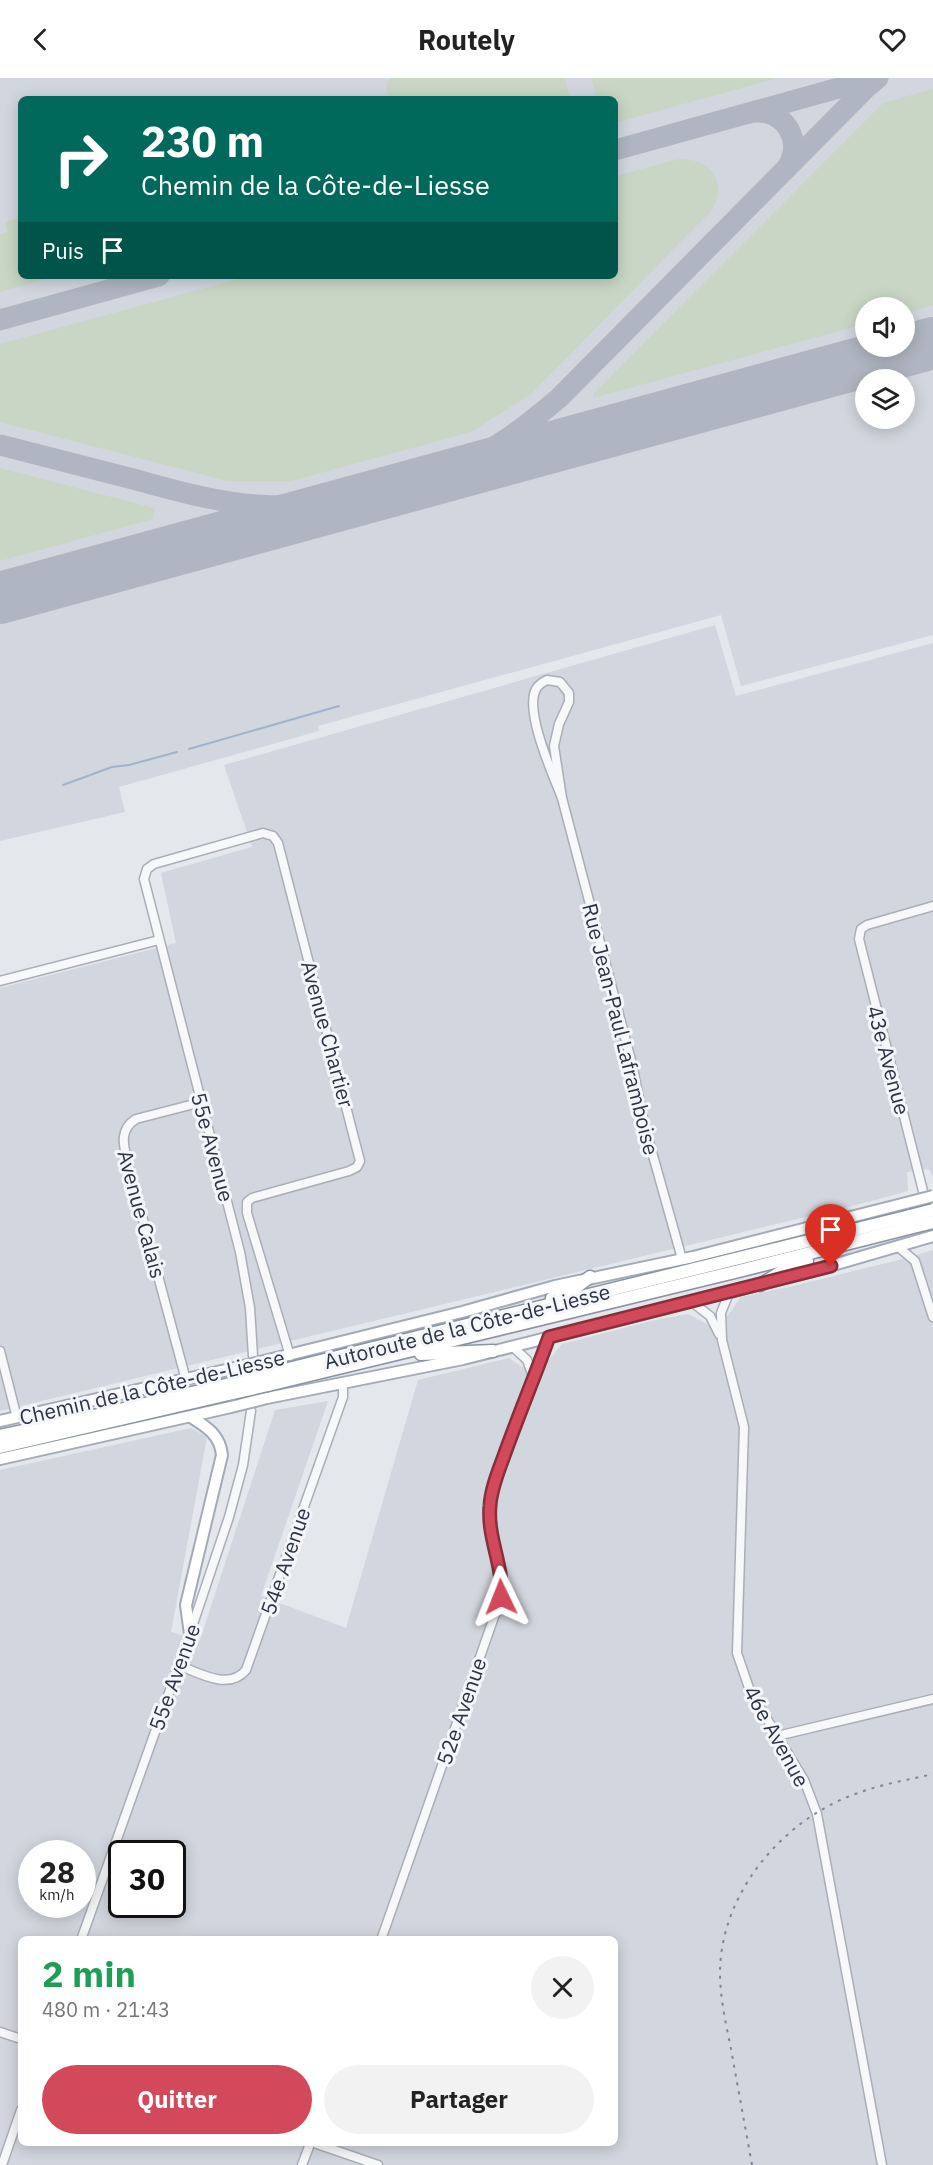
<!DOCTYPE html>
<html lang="fr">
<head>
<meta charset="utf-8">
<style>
  body { margin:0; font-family:"IBM Plex Sans",sans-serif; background:#f2f2f2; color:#222; height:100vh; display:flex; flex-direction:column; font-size:22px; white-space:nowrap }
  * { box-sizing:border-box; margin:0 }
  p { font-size:20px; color:#767676 }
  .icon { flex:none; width:33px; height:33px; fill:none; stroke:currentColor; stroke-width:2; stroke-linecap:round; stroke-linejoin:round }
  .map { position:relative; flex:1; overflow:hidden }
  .panel { position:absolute; left:18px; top:1858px; width:600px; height:210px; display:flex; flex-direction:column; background:#fff; border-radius:9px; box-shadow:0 3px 15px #0003 }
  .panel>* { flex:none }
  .banner { position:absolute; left:18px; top:18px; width:600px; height:183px; border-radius:9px; box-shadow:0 3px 15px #0003; background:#00695c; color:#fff; overflow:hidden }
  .controls { position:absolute; left:855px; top:219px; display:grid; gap:12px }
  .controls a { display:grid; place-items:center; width:60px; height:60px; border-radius:50%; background:#fff; box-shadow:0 3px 15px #0003; font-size:30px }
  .speed { position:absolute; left:18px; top:1762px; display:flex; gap:12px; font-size:30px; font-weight:700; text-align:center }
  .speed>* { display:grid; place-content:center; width:78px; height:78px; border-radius:50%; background:#fff; box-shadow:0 3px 15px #0003; line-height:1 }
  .speed small { font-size:15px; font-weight:400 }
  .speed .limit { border:3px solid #111; border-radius:9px; background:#fff; color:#111 }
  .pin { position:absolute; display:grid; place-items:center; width:51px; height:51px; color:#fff; margin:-62px -26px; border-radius:50% 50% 50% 0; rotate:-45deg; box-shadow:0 0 6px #0007 }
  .pin .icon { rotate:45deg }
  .me { position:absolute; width:66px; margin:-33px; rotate:358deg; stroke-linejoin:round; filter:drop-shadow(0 0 4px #0008) }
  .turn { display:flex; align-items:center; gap:21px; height:126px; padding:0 24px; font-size:27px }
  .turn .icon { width:78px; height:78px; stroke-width:2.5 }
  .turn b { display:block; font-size:42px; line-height:51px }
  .then { display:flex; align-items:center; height:57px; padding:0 24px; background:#0003; gap:12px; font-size:22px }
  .round { display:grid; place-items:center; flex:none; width:63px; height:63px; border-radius:32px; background:#f2f2f2 }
  .overview { display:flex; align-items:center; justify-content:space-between; height:102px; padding:0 24px }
  h1 { font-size:36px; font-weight:700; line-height:45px; color:#1e9e55 }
  .primary-button { display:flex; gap:12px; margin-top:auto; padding:12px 24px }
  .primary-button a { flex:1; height:69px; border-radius:36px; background:#d1495b; color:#fff; font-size:24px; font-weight:700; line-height:69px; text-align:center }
  .primary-button a+a { background:#f2f2f2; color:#222 }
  header { display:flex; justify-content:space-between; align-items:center; height:78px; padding:0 24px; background:#fff; font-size:27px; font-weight:700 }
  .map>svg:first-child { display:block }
  .built { fill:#d2d6de; fill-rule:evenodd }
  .green { fill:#c9d6c5 }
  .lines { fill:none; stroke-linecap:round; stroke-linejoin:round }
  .stream { stroke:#9fb4cc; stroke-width:2 }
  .taxiway { stroke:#b0b6c1; stroke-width:21 }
  .runway { stroke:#b0b6c1; stroke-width:52 }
  .minor-tunnel { stroke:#bfc3cb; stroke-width:8; stroke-dasharray:8 4; stroke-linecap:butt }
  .minor-casing { stroke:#a9aeb7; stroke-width:11 }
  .major-casing { stroke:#a3abb8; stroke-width:14 }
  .highway-casing { stroke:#8b94a3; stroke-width:15 }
  .minor { stroke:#f7f8fa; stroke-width:8 }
  .major { stroke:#fff; stroke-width:10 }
  .highway { stroke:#fff; stroke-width:12 }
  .rail { stroke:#7d8696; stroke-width:2; stroke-dasharray:3 6; stroke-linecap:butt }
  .major-bridge-casing { stroke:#a3abb8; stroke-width:14; stroke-linecap:butt }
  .highway-bridge-casing { stroke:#8b94a3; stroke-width:15; stroke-linecap:butt }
  .major-bridge { stroke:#fff; stroke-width:10 }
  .highway-bridge { stroke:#fff; stroke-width:12 }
  .route-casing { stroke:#882f3b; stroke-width:15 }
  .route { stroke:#d1495b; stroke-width:10 }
  .labels { text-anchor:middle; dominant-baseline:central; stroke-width:6; stroke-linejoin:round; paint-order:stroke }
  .street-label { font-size:21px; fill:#2b3445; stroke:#f4f6f9 }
</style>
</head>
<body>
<header><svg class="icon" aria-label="back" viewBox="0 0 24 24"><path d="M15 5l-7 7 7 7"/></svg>Routely<svg class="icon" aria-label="heart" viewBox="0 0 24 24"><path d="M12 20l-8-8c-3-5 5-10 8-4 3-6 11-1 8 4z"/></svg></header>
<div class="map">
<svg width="933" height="2087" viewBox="0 0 933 2087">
  <rect width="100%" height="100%" fill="#e4e7ec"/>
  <!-- built -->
  <g class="built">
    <path d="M0 0H933V557L741 608 721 537 318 648 319 653 119 709 125 734 0 763ZM21 21H615V198H21ZM866 230H904V268H866ZM866 302H904V340H866Z"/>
    <polygon points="715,547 736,618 933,565 933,1099 929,1091 907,1094 908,1113 864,1125 0,1333 0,910 176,865 161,795 252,769 224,687"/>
    <path d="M933 1172V2087H0V1392L191 1350 207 1359 171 1554 200 1562 275 1332 328 1323 261 1518 346 1550 418 1302 509 1280 522 1289 549 1282 562 1266 655 1242 688 1236 707 1246 728 1237 741 1219 789 1209 903 1181ZM32 1776H82V1827H32ZM122 1776H172V1827H122ZM21 1862H615V2066H21Z"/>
  </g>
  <!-- green -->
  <g class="green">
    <polygon points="390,0 565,0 570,21 389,21 386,9"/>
    <polygon points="591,0 778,0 615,45 615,21 597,21"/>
    <polygon points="933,11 933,227 905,235 904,230 866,230 865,246 593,320 593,316 883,25"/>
    <path d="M679 81C710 80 727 102 713 131L531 316 471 354 291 403H227L0 344V266L249 198H615V98Z"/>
    <polygon points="21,140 21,198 57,198 0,214 0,156 7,154 5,144"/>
    <polygon points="0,390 154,430 153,441 0,483"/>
  </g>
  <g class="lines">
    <!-- stream -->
    <g class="stream">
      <polyline points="189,671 339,628"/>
      <polyline points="63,707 112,689 129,687 177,674"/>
    </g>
    <!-- taxiway -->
    <g class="taxiway">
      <path d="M754 34C785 32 804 62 787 90"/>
      <polyline points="615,72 875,0"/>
      <polyline points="0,242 159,198"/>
      <path d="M0 367C46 379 91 390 137 402 177 413 216 424 257 427 333 433 415 412 481 376 510 361 534 341 559 320L867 9 878 0"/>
    </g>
    <!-- runway -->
    <polyline class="runway" points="0,520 933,265"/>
    <!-- minor-tunnel -->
    <polyline class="minor-tunnel" points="924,1116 933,1152"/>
    <!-- minor casing -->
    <g class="minor-casing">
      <g id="minor">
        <path d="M562 720C553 697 524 633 536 611 539 606 543 604 547 602L560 604 569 615V624L559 646 554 668 562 720 632 986 645 1049 682 1181"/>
        <polyline points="0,903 159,862"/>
        <polyline points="923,1113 859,861 861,851 867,847 933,828"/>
        <polyline points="897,1168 915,1183 933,1239"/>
        <polyline points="729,1215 721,1235 722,1262 744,1349 737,1575 750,1613 804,1702 817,1736 882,2087"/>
        <polyline points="692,1224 710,1238 719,1256"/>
        <polyline points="513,1269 527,1282 533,1298"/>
        <polyline points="0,1273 17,1340"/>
        <polyline points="253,1278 250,1230 240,1174 144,801 147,791 154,786 263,755 273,758 278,765 360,1083 357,1089 349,1093 252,1120 247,1124 247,1135 290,1278"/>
        <path d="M186 1302 128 1086C124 1069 118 1052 136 1041L202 1024"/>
        <path d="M178 1587C199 1595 229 1613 246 1592L343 1319V1304"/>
        <polyline points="777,1658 933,1621"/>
        <polyline points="81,1862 186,1567 229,1439 243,1387 251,1333"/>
        <path d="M381 1862 501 1519C504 1488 487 1460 490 1428 491 1410 499 1392 505 1375 519 1336 535 1298 549 1259"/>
        <polyline points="0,1954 21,1961"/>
        <polyline points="317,2066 378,2087"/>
        <polyline points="2,2087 21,2032"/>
        <polyline points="302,2087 310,2066"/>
      </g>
    </g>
    <!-- major casing -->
    <g class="major-casing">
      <g id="major">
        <polyline points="268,1282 462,1234 555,1208 693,1179 906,1125"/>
        <polyline points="267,1320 463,1281 809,1194 933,1158"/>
        <polyline points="0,1343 235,1290"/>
        <polyline points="0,1381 231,1329"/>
        <path d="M190 1556 186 1527 222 1377C220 1357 207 1349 191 1339"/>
      </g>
    </g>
    <!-- highway casing -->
    <g class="highway-casing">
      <g id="highway">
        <polyline points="760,1207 788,1190 807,1183"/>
        <polyline points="552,1220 572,1212 590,1199"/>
        <polyline points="421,1276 493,1273"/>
        <polyline points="268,1296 910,1138"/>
        <polyline points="268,1307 739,1193 913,1149"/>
        <polyline points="0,1358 85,1340 234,1305"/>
        <polyline points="0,1369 233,1315"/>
      </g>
    </g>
    <!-- minor -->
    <use href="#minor" class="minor"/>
    <!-- major -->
    <use href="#major" class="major"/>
    <!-- highway -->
    <use href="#highway" class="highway"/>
    <!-- rail -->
    <path class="rail" d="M752 2087C745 2048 738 2010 731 1971 726 1946 720 1920 720 1895 720 1815 784 1740 858 1715 882 1706 908 1702 933 1696"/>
    <!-- major-bridge casing -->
    <g class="major-bridge-casing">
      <g id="major-bridge">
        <polyline points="906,1125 933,1118"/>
        <polyline points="235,1290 268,1282"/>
        <polyline points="231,1329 267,1320"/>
      </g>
    </g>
    <!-- highway-bridge casing -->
    <g class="highway-bridge-casing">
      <g id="highway-bridge">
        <polyline points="910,1138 933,1132"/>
        <polyline points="913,1149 933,1144"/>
        <polyline points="234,1305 268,1296"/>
        <polyline points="233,1315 268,1307"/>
      </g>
    </g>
    <!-- major-bridge -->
    <use href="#major-bridge" class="major-bridge"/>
    <!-- highway-bridge -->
    <use href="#highway-bridge" class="highway-bridge"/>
  </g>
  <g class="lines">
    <!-- route casing -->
    <g class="route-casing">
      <path id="route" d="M501 1519C504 1488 487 1460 490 1428 491 1410 499 1392 505 1375 519 1336 535 1298 549 1259L831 1188"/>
    </g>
    <!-- route -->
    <use href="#route" class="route"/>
  </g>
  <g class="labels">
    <!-- street labels -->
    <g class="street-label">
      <text transform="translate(621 951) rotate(76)">Rue Jean-Paul Laframboise</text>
      <text transform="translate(328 956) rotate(75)">Avenue Chartier</text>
      <text transform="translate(889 982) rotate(75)">43e Avenue</text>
      <text transform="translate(213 1069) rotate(75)">55e Avenue</text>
      <text transform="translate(142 1136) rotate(75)">Avenue Calais</text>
      <text transform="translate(467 1248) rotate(-14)">Autoroute de la Côte-de-Liesse</text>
      <text transform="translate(152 1309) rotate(-13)">Chemin de la Côte-de-Liesse</text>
      <text transform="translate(285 1483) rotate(-71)">54e Avenue</text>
      <text transform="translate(174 1599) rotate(-70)">55e Avenue</text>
      <text transform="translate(461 1633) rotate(-71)">52e Avenue</text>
      <text transform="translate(777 1658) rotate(61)">46e Avenue</text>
    </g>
  </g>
</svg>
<div class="controls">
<a><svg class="icon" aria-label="sound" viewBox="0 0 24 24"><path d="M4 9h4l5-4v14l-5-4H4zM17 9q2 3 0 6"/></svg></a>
<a><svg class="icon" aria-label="layers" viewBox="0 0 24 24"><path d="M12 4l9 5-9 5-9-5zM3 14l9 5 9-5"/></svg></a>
</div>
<div class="speed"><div>28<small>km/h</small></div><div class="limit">30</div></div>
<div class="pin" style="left:831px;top:1188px;background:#d93025"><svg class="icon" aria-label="arrive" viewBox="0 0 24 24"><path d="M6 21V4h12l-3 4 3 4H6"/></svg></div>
<svg class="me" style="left:501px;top:1519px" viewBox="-20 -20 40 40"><path d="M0-17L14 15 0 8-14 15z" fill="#d1495b" stroke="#fff" stroke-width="4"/></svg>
<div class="banner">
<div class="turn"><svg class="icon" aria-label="right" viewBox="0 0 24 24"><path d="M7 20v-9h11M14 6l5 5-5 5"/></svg><div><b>230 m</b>Chemin de la Côte-de-Liesse</div></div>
<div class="then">Puis<svg class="icon" aria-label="arrive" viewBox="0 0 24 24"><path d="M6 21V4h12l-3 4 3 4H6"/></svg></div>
</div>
<section class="panel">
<div class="overview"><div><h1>2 min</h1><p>480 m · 21:43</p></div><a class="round"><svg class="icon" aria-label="close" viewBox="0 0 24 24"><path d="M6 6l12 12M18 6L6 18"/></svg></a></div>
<div class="primary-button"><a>Quitter</a><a>Partager</a></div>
</section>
</div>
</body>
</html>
